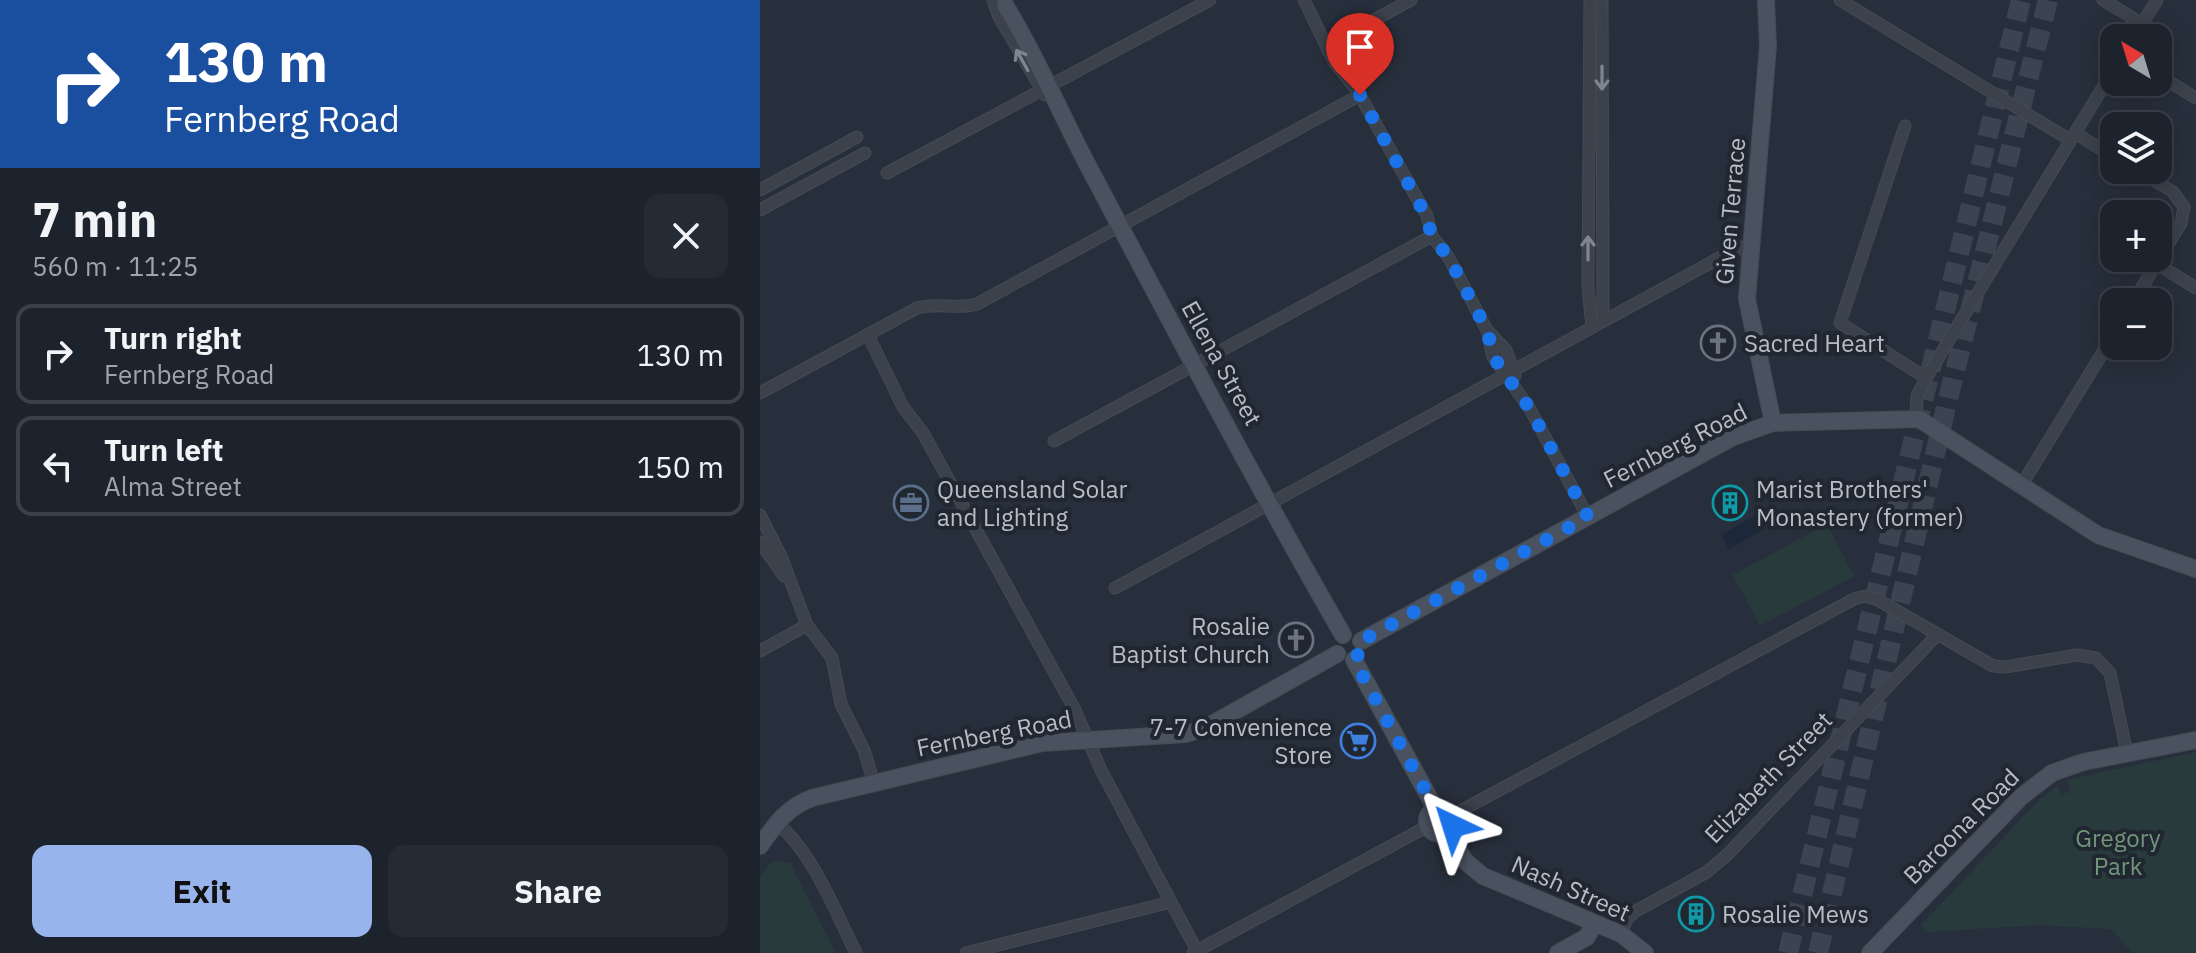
<!DOCTYPE html>
<html lang="en">
<head>
<meta charset="utf-8">
<style>
  body { margin:0; font-family:"IBM Plex Sans",sans-serif; background:#252b35; color:#f1f3f6; height:100vh; display:flex; flex-direction:column; font-size:30px; white-space:nowrap }
  * { box-sizing:border-box; margin:0 }
  p { font-size:26px; color:#a0a4aa }
  .icon { flex:none; width:44px; height:44px; fill:none; stroke:currentColor; stroke-width:2; stroke-linecap:round; stroke-linejoin:round }
  .map { position:relative; flex:1; overflow:hidden }
  .panel { display:flex; flex-direction:column; background:#1d232d; width:760px }
  .panel>* { flex:none }
  .guide { background:#1a4fa0; color:#fff; overflow:hidden }
  .needle { width:52px; rotate:322deg }
  .tools { position:absolute; left:1340px; top:24px; display:grid; gap:16px }
  .tools a { display:grid; place-items:center; width:72px; height:72px; border-radius:16px; background:#1d232d; box-shadow:0 4px 20px #0003,0 0 0 2px #3b4049; font-size:40px }
  .pin { position:absolute; display:grid; place-items:center; width:68px; height:68px; color:#fff; margin:-82px -34px; border-radius:50% 50% 50% 0; rotate:-45deg; box-shadow:0 0 8px #0007 }
  .pin .icon { rotate:45deg }
  .me { position:absolute; width:88px; margin:-44px; rotate:319deg; stroke-linejoin:round; filter:drop-shadow(0 0 6px #0008) }
  .turn { display:flex; align-items:center; gap:28px; height:168px; padding:0 32px; font-size:36px }
  .turn .icon { width:104px; height:104px; stroke-width:2.5 }
  .turn b { display:block; font-size:56px; line-height:68px }
  .round { display:grid; place-items:center; flex:none; width:84px; height:84px; border-radius:16px; background:#252b35 }
  .head { display:flex; align-items:center; justify-content:space-between; height:136px; padding:0 32px }
  h1 { font-size:48px; font-weight:800; line-height:60px }
  .action { display:flex; gap:16px; margin-top:auto; padding:16px 32px }
  .action a { flex:1; height:92px; border-radius:16px; background:#97b5ec; color:#111; font-size:32px; font-weight:800; line-height:92px; text-align:center }
  .action a+a { background:#252b35; color:#f1f3f6 }
  ul { padding:0; list-style:none }
  li { display:flex; align-items:center; gap:24px; height:100px; margin:0 16px 12px; padding:0 16px; border:4px solid #3b4049; border-radius:16px }
  li div { flex:1 }
  li b { display:block; font-size:30px }
  li em { font-style:normal }
  main { display:flex; flex:1; min-height:0 }
  .map>svg:first-child { display:block }
  .green { fill:#293a3d }
  .water { fill:#1c2739 }
  .lines { fill:none; stroke-linecap:round; stroke-linejoin:round }
  .highway-tunnel { stroke:#3d4451; stroke-width:20; stroke-dasharray:20 10; stroke-linecap:butt }
  .street-casing { stroke:#444b55; stroke-width:13 }
  .secondary-casing { stroke:#444b55; stroke-width:18 }
  .street { stroke:#3b424c; stroke-width:11 }
  .secondary { stroke:#4a515f; stroke-width:16 }
  .oneway { stroke:#7f8690 }
  .route { stroke:#1a73e8; stroke-width:14; stroke-dasharray:0 25.2 }
  .labels { text-anchor:middle; dominant-baseline:central; stroke-width:8; stroke-linejoin:round; paint-order:stroke }
  .street-label { font-size:24px; fill:#b7bdc7; stroke:#202731 }
  .poi-label { font-size:24px; fill:#b7bdc7; stroke:#202731; text-anchor:start }
  .park-label { font-size:24px; fill:#71957a; stroke:#202731 }
</style>
</head>
<body>
<main>
<section class="panel">
<div class="guide">
<div class="turn"><svg class="icon" aria-label="right" viewBox="0 0 24 24"><path d="M7 20v-9h11M14 6l5 5-5 5"/></svg><div><b>130 m</b>Fernberg Road</div></div>
</div>
<div class="head"><div><h1>7 min</h1><p>560 m · 11:25</p></div><a class="round"><svg class="icon" aria-label="close" viewBox="0 0 24 24"><path d="M6 6l12 12M18 6L6 18"/></svg></a></div>
<ul>
<li><svg class="icon" aria-label="right" viewBox="0 0 24 24"><path d="M7 20v-9h11M14 6l5 5-5 5"/></svg><div><b>Turn right</b><p>Fernberg Road</p></div><em>130 m</em></li>
<li><svg class="icon" aria-label="left" viewBox="0 0 24 24"><path d="M17 20v-9H6M10 6l-5 5 5 5"/></svg><div><b>Turn left</b><p>Alma Street</p></div><em>150 m</em></li>
</ul>
<div class="action"><a>Exit</a><a>Share</a></div>
</section>
<div class="map">
<svg width="1436" height="953" viewBox="0 0 1436 953">
  <rect width="100%" height="100%" fill="#272f3c"/>
  <!-- green -->
  <g class="green">
    <polygon points="1067,524 1094,576 1000,626 973,575"/>
    <polygon points="1436,752 1436,953 1373,953 1351,929 1278,925 1168,932 1161,925 1280,799 1298,786 1301,794 1310,792 1307,781 1315,778"/>
    <polygon points="12,861 30,863 76,953 0,953 0,876"/>
  </g>
  <!-- water -->
  <polygon class="water" points="996,515 1004,529 969,549 961,535"/>
  <g class="lines">
    <!-- highway-tunnel -->
    <g class="highway-tunnel">
      <polyline points="1028,953 1261,0"/>
      <polyline points="1058,953 1187,403 1288,0"/>
    </g>
    <!-- street casing -->
    <g class="street-casing">
      <g id="street">
        <polyline points="233,0 239,17 285,95"/>
        <polyline points="544,0 574,62 597,90 653,191 667,216 672,236 689,258 727,330 733,357 770,409 828,517"/>
        <polyline points="830,0 828,287 832,326"/>
        <polyline points="842,0 843,320"/>
        <polyline points="1080,0 1310,140"/>
        <polyline points="1343,0 1381,23"/>
        <polyline points="1373,38 1397,0"/>
        <polyline points="571,45 590,67 597,83"/>
        <polyline points="568,51 584,36 651,0"/>
        <polyline points="1398,75 1436,98"/>
        <polyline points="1145,126 1080,323 1166,378"/>
        <polyline points="1315,133 1354,157"/>
        <polyline points="127,173 450,0"/>
        <polyline points="0,190 97,137"/>
        <polyline points="0,210 105,153"/>
        <polyline points="1397,264 1436,288"/>
        <polyline points="1373,302 1421,223 1424,207 1412,191 1376,170"/>
        <polyline points="727,330 746,350 755,376"/>
        <polyline points="108,335 143,407 163,433 315,710 341,770 437,951"/>
        <path d="M0 393 157 308C177 302 198 310 217 304L600 95"/>
        <polyline points="1156,418 1157,396 1166,378 1354,69"/>
        <polyline points="294,441 672,236"/>
        <polyline points="1261,486 1354,334"/>
        <polyline points="0,515 21,556 47,625 72,658 81,704 104,750 114,783"/>
        <polyline points="0,542 24,576"/>
        <polyline points="355,588 972,251 992,244"/>
        <polyline points="0,651 47,625"/>
        <polyline points="693,815 1094,599 1105,596 1118,600 1233,666 1245,667 1317,655 1336,658 1350,673 1367,753"/>
        <path d="M17 823C53 853 75 911 96 953"/>
        <polyline points="861,934 867,919 876,911 947,872 968,854 1178,634"/>
        <polyline points="206,953 411,902"/>
        <polyline points="433,953 668,826"/>
      </g>
    </g>
    <!-- secondary casing -->
    <g class="secondary-casing">
      <g id="secondary">
        <polyline points="1006,0 1008,46 987,299 1013,423"/>
        <path d="M245 5C279 60 303 120 334 177 415 330 496 484 583 635"/>
        <polyline points="601,641 973,437 1013,423 1159,419 1338,535 1436,569"/>
        <polyline points="594,660 675,808"/>
        <circle cx="680" cy="821" r="13"/>
        <polyline points="687,832 706,862 723,876 861,934 885,953"/>
        <path d="M0 846C15 825 27 807 52 798L282 743 426 734 445 728 577 654"/>
        <polyline points="798,953 827,937 834,923"/>
        <polyline points="1110,953 1262,796 1292,773 1323,762 1436,740"/>
      </g>
    </g>
    <!-- street -->
    <use href="#street" class="street"/>
    <!-- secondary -->
    <use href="#secondary" class="secondary"/>
  </g>
  <!-- one-way arrows -->
  <defs><path id="oneway-shaft" d="M-6 0H5M1.5-3L5.5 0L1.5 3" fill="none" stroke-width="1.6" stroke-linecap="round" stroke-linejoin="round" transform="scale(2)"/></defs>
  <g class="oneway">
    <use href="#oneway-shaft" transform="translate(262 60) rotate(-119)"/>
    <use href="#oneway-shaft" transform="translate(842 78) rotate(90)"/>
    <use href="#oneway-shaft" transform="translate(828 248) rotate(-90)"/>
  </g>
  <g class="lines">
    <!-- route -->
    <path class="route" d="M600 95 665 214 672 236 689 258 727 330 734 358 770 409 828 517 601 641 602 649 594 660 675 808C688 805 696 814 693 826"/>
  </g>
  <!-- icons -->
  <defs>
    <g id="church-ring" transform="scale(1.8)"><circle r="9.5" fill="#202731" stroke="#6b7280" stroke-width="1.5"/><path d="M-1.2-6h2.4v3.5h3.3v2.4h-3.3V6h-2.4V-.1h-3.3v-2.4h3.3Z" fill="#6b7280"/></g>
    <g id="office-ring" transform="scale(1.8)"><circle r="9.5" fill="#202731" stroke="#5c6f8a" stroke-width="1.5"/><path d="M-6-3h4V-5.5h4V-3h4V5H-6ZM-1-4.5V-3h2v-1.5ZM-6 0V1H6V0Z" fill="#5c6f8a"/></g>
    <g id="building-ring" transform="scale(1.8)"><circle r="9.5" fill="#202731" stroke="#0f9aa8" stroke-width="1.5"/><path d="M-4-6H4V6H1V3H-1V6H-4ZM-2.5-4.3h1.7v1.8h-1.7ZM.8-4.3h1.7v1.8H.8ZM-2.5-1h1.7V.8h-1.7ZM.8-1h1.7V.8H.8Z" fill="#0f9aa8"/></g>
    <g id="supermarket-ring" transform="scale(1.8)"><circle r="9.5" fill="#202731" stroke="#3f7fe0" stroke-width="1.5"/><path d="M-6-5.5h2.5l.6 2H6L4.5 2H-2.5L-4.4-4H-6ZM-1.5 3.2a1.3 1.3 0 1 0 .1 0ZM3 3.2a1.3 1.3 0 1 0 .1 0Z" fill="#3f7fe0"/></g>
  </defs>
  <g fill-rule="evenodd">
    <use href="#church-ring" x="958" y="343"/>
    <use href="#office-ring" x="151" y="503"/>
    <use href="#building-ring" x="970" y="503"/>
    <use href="#church-ring" x="536" y="640"/>
    <use href="#supermarket-ring" x="598" y="741"/>
    <use href="#building-ring" x="936" y="914"/>
  </g>
  <g class="labels">
    <!-- street labels -->
    <g class="street-label">
      <text transform="translate(970 211) rotate(-85)">Given Terrace</text>
      <text transform="translate(462 363) rotate(61)">Ellena Street</text>
      <text transform="translate(915 445) rotate(-27)">Fernberg Road</text>
      <text transform="translate(234 733) rotate(-11)">Fernberg Road</text>
      <text transform="translate(1008 777) rotate(-46)">Elizabeth Street</text>
      <text transform="translate(1201 826) rotate(-45)">Baroona Road</text>
      <text transform="translate(811 888) rotate(24)">Nash Street</text>
    </g>
    <!-- poi labels -->
    <g class="poi-label">
      <text x="984" y="343">Sacred Heart</text>
      <text x="177" y="489">Queensland Solar<tspan x="177" dy="28">and Lighting</tspan></text>
      <text x="996" y="489">Marist Brothers'<tspan x="996" dy="28">Monastery (former)</tspan></text>
      <text x="510" y="626" text-anchor="end">Rosalie<tspan x="510" dy="28">Baptist Church</tspan></text>
      <text x="572" y="727" text-anchor="end">7-7 Convenience<tspan x="572" dy="28">Store</tspan></text>
      <text x="962" y="914">Rosalie Mews</text>
    </g>
    <!-- park labels -->
    <g class="park-label">
      <text x="1358" y="838">Gregory<tspan x="1358" dy="28">Park</tspan></text>
    </g>
  </g>
</svg>
<div class="tools">
<a><svg class="needle" viewBox="-14 -14 28 28"><path d="M0-13l5 13h-10z" fill="#e53935"/><path d="M0 13l5-13h-10z" fill="#a0a4aa"/></svg></a>
<a><svg class="icon" aria-label="layers" viewBox="0 0 24 24"><path d="M12 4l9 5-9 5-9-5zM3 14l9 5 9-5"/></svg></a>
<a>+</a>
<a>−</a>
</div>
<div class="pin" style="left:600px;top:95px;background:#d93025"><svg class="icon" aria-label="arrive" viewBox="0 0 24 24"><path d="M6 21V4h12l-3 4 3 4H6"/></svg></div>
<svg class="me" style="left:693px;top:826px" viewBox="-20 -20 40 40"><path d="M0-17L14 15 0 8-14 15z" fill="#1a73e8" stroke="#fff" stroke-width="4"/></svg>
</div>
</main>
</body>
</html>
